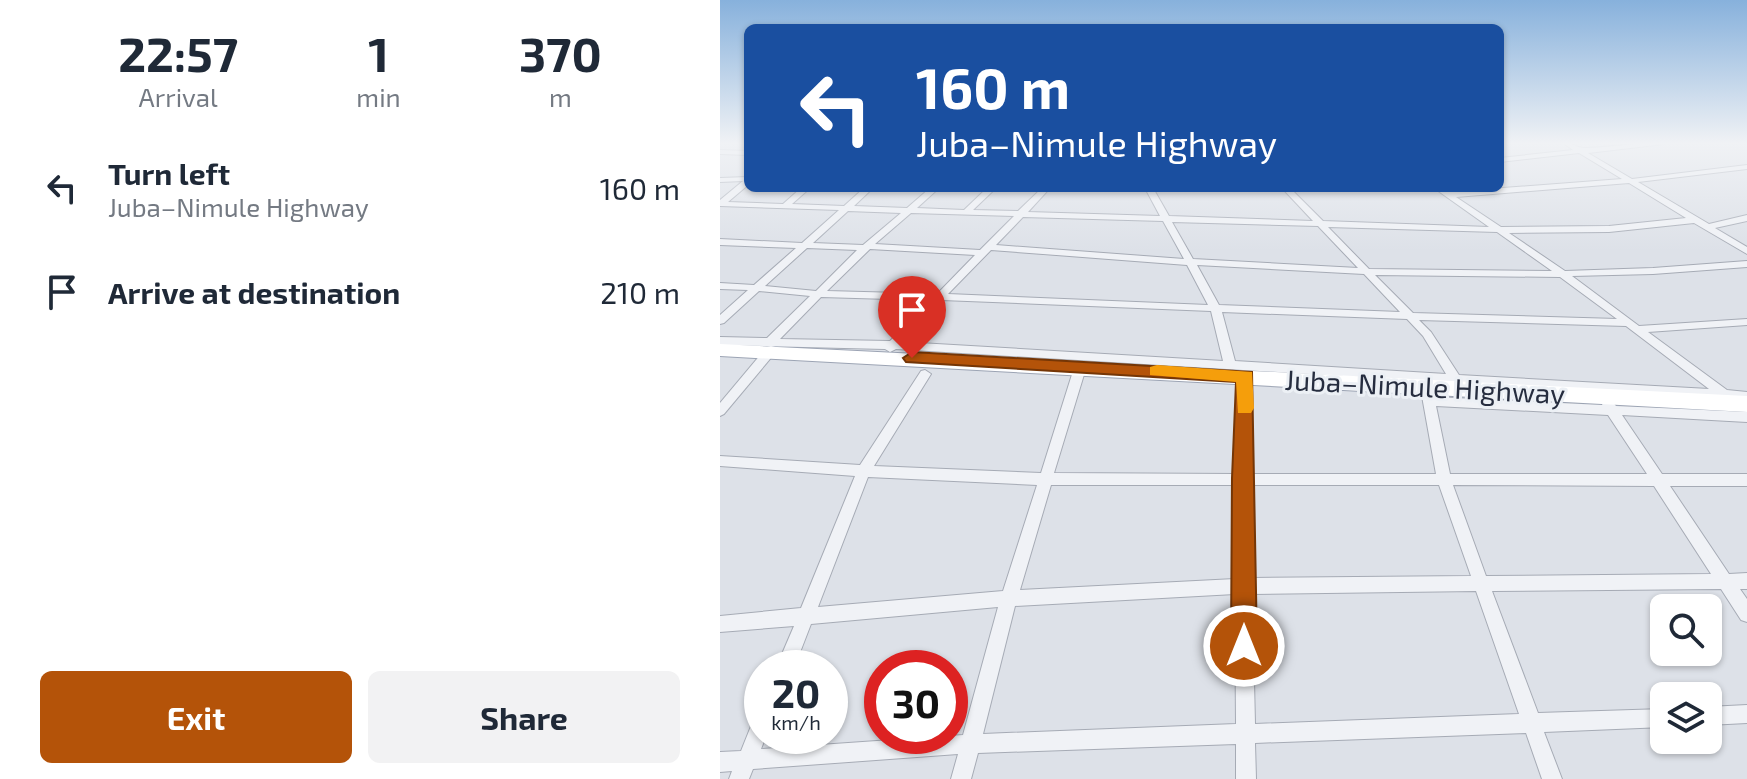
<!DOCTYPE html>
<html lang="en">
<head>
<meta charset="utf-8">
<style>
  body { margin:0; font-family:"Exo 2",sans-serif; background:#f2f2f3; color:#1f2937; height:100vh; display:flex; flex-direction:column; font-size:30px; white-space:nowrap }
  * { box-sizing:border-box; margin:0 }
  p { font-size:26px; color:#747a83 }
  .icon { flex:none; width:44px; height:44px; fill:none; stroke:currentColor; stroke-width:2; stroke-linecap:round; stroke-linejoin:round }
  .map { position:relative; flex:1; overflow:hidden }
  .sheet { display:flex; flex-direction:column; background:#fff; width:720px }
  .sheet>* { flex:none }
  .banner { position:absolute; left:24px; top:24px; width:760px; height:168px; border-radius:12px; box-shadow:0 2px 6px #0004; background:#1a4fa0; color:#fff; overflow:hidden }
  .controls { position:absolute; left:930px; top:594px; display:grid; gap:16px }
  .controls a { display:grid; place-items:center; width:72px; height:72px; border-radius:12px; background:#fff; box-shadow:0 2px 6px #0004; font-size:40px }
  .speed { position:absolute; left:24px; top:650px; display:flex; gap:16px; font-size:40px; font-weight:700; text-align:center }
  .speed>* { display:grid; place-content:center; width:104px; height:104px; border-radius:50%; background:#fff; box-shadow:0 2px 6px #0004; line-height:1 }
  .speed small { font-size:20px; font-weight:400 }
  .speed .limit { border:12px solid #d22; background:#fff; color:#111 }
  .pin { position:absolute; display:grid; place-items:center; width:68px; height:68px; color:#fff; margin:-82px -34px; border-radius:50% 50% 50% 0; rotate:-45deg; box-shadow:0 0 8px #0007 }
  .pin .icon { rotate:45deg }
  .me { position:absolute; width:88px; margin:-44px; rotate:0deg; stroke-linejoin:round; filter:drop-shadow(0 0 6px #0008) }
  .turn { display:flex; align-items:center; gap:28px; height:168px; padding:0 40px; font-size:36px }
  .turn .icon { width:104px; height:104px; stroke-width:2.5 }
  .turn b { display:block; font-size:56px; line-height:68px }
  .eta { display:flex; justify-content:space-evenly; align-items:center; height:136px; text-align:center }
  .eta b { font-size:48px; font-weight:700; line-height:56px }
  .cta { display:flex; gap:16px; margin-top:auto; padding:16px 40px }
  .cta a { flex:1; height:92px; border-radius:12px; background:#b45309; color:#fff; font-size:32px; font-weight:700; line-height:92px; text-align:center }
  .cta a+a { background:#f2f2f3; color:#1f2937 }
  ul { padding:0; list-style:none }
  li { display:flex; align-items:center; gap:24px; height:104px; padding:0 40px }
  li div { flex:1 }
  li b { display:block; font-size:30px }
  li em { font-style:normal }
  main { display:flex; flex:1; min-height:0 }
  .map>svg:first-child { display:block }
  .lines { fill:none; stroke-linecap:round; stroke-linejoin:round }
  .street-casing { stroke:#a6abb5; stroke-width:2 }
  .primary-casing { stroke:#9ca4b4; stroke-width:2 }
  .street { fill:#f0f2f6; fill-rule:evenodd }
  .primary { fill:#fff; fill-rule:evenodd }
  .route { fill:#b45309; stroke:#753606; stroke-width:2 }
  .slow { fill:#f59e0b }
  .labels { text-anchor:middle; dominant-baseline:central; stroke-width:6; stroke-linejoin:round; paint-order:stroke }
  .street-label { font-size:28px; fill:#262d3f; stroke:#ecf0f5 }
</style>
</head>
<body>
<main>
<section class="sheet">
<div class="eta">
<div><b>22:57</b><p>Arrival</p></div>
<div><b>1</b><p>min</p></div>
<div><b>370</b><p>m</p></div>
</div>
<ul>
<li><svg class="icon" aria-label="left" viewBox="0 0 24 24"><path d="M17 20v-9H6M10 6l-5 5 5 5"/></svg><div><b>Turn left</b><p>Juba–Nimule Highway</p></div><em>160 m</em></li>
<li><svg class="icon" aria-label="arrive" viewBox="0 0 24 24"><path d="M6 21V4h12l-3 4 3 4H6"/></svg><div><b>Arrive at destination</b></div><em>210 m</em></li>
</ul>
<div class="cta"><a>Exit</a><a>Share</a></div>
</section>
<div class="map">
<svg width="1027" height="779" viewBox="0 0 1027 779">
  <rect width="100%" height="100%" fill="#dde1e8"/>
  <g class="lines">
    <!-- street casing -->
    <g class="street-casing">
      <g id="street">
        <path d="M842 142C852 142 857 149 867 148 894 147 920 142 947 142L944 144 868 153 912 179 1027 165V169L918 182 989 224 1027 215V221L995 228 1027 247V254L974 223 889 232 789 233 845 271 933 268 1027 261V267L933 274 852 276 919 326 1027 319V325L928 332 1007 390 1027 392V400L707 381 712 385 714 397 882 405 884 401C890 399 892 401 896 406L1027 412V422L902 415 942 474H1027V486H950L1009 574 1027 573V589H1020L1027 599V622L1021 620 1001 589 772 591 818 713 944 709V727L824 732 842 779H822L806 733 535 743 536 779H516V744L258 753 251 779H231L238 754 33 769 29 779H9L12 771 0 772V752L21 751 35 716 42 714V736H46L41 749 243 735 278 607 91 624 74 668H56L74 626 0 632V616L81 608 135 476 0 466V456L140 465 201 371 205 370 211 374 154 466 321 473 354 368 360 364 366 368 334 473 515 474 519 376 525 372 531 376 529 474H716L700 385 705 381 176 349 170 352 165 349 0 345V337L47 338 90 296 39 291 4 323 0 324V315L28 290 0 289V283L34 285 76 248 0 245V239L82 243 119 210 0 206V200L23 181 0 182V178L28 177V185L8 202 63 204 81 188H90L72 204 124 206 144 188H153L134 206 187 208 210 188H219L197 208 244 210 267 188H276L253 210 298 211 322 188H330L308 212 440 216 425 188H433L449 216 593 221 562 188H570L603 221 769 227 714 188H723L730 192 902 179 859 153 780 162V158L853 150ZM909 183 966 218 889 226 781 227 736 197ZM128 211 181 213 143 245 93 243ZM191 213 294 216 260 250 155 244ZM303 217 443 221 464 259 276 245ZM452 222 598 226 638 268 473 259ZM608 227 777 232 832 271 649 269ZM87 248 137 250 96 291 45 286ZM150 249 255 255 217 294 107 291ZM271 250 467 265 488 305 228 294ZM477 265 644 274 680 312 499 305ZM655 275 840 277 897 319 693 313ZM101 297 204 300H211L170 341 60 339ZM222 300 491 311 503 361 182 342ZM502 312 687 319 703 336 726 374 515 361ZM699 320 906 326 989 389 739 375 711 332ZM716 406 888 415 927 474H730ZM148 477 317 485 283 591 98 607ZM331 485H515V579L300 590ZM529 485H719L751 576 531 578ZM733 485 934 486 991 574 766 576ZM756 591 799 714 535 724 532 594ZM515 594 516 724 263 734 295 606Z"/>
        <polygon points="0,150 28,151 28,155 0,154"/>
        <polygon points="51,346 55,347 57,350 55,353 4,414 0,416 0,403 47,347"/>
        <polygon points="1027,705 1027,723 988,725 988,707"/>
      </g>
    </g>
    <!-- primary casing -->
    <g class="primary-casing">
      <polygon id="primary" points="0,344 1027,396 1027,412 0,356"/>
    </g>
    <!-- street -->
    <use href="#street" class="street"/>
    <!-- primary -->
    <use href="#primary" class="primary"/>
  </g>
  <!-- sky -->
  <linearGradient id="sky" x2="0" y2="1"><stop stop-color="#87b1dc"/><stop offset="0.57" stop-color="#f0f2f5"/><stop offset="1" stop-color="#f0f2f5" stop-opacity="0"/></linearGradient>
  <rect width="1027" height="251" fill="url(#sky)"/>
  <!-- route -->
  <polygon class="route" points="192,352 532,372 537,646 534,655 524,659 515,655 511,646 512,478 516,382 186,362 183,358"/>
  <!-- slow -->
  <polygon class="slow" points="437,365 532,372 534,408 531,413 518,413 516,382 430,375 430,367"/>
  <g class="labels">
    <!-- street labels -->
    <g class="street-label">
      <text transform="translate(705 386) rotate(3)">Juba–Nimule Highway</text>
    </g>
  </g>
</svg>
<div class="controls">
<a><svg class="icon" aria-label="search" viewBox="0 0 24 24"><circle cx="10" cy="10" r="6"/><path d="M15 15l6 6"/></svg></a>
<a><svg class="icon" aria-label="layers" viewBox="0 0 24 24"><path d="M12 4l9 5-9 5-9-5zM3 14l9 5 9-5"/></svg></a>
</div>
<div class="speed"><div>20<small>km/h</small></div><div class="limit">30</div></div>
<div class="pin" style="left:192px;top:358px;background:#d93025"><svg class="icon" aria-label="arrive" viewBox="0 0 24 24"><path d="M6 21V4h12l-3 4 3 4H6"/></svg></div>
<svg class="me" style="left:524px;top:646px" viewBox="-20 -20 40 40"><circle r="17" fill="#b45309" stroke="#fff" stroke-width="3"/><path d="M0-11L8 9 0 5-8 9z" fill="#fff"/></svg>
<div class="banner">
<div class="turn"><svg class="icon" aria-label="left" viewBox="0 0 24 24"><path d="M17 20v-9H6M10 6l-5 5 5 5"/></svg><div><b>160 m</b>Juba–Nimule Highway</div></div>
</div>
</div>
</main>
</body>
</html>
